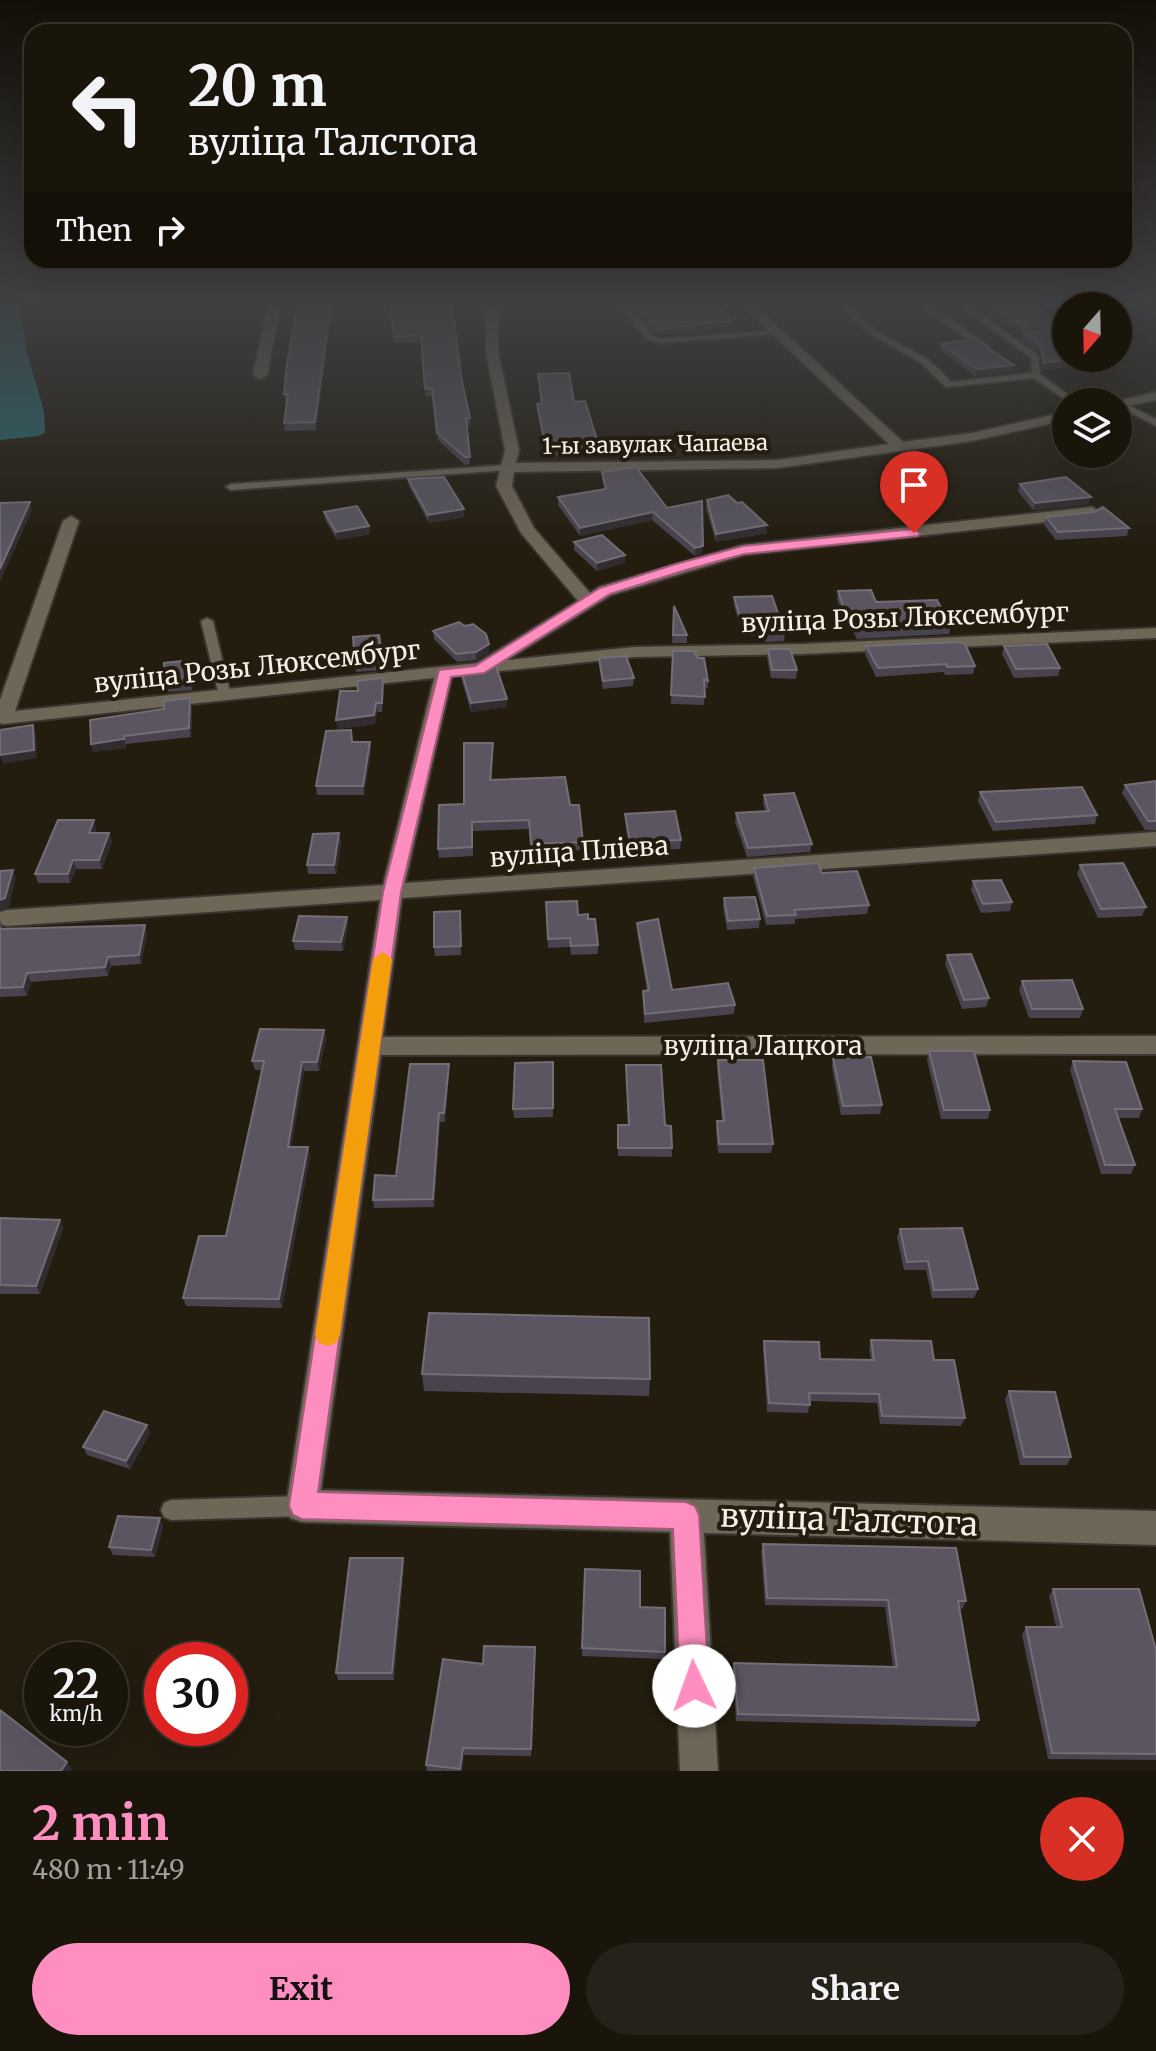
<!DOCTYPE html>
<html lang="en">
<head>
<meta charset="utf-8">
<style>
  body { margin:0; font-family:Merriweather,serif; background:#272219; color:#f1f3f6; height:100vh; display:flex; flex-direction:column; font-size:30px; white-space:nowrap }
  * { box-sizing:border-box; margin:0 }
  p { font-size:26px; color:#9f9f9d }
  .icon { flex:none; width:44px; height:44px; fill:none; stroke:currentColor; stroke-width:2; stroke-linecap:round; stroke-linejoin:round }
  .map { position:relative; height:1771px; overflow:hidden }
  .side { display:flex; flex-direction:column; background:#1a150b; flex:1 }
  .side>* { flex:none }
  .guide { position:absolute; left:24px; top:24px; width:1108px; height:244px; border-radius:24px; box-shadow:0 8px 32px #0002,0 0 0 2px #38342c; background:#1a150b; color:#f1f3f6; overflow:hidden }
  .needle { width:52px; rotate:200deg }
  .buttons { position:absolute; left:1052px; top:292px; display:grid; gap:16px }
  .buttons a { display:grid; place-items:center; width:80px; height:80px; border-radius:50%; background:#1a150b; box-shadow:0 8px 32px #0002,0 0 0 2px #38342c; font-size:40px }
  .speed { position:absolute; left:24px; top:1642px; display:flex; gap:16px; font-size:40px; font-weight:700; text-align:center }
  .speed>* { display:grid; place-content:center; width:104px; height:104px; border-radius:50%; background:#1a150b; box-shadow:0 8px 32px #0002,0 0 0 2px #38342c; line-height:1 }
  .speed small { font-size:20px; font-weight:400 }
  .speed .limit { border:12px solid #d22; background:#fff; color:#111 }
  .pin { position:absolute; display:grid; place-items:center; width:68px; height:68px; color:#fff; margin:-82px -34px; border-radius:50% 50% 50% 0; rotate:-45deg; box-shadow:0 0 8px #0007 }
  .pin .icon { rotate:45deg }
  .me { position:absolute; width:88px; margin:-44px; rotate:357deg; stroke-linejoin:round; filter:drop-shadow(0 0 6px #0008) }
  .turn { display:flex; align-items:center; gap:28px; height:168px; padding:0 32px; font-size:36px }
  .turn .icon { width:104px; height:104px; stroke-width:2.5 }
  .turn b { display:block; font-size:56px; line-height:68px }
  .then { display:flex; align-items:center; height:76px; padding:0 32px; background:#0003; gap:16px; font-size:30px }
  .round { display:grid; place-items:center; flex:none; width:84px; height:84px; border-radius:42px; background:#272219 }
  .head { display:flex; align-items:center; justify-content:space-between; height:136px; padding:0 32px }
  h1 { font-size:48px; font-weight:700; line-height:60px; color:#fd8ebf }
  .cta { display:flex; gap:16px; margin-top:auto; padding:16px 32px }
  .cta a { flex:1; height:92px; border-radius:48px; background:#fd8ebf; color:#111; font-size:32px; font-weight:700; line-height:92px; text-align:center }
  .cta a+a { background:#272219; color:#f1f3f6 }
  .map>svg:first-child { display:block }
  .water { fill:#28686e }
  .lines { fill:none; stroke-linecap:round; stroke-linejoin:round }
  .service-casing { stroke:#3a352e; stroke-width:4 }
  .minor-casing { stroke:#3a352e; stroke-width:4 }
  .service { fill:#6e6657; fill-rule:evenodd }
  .minor { fill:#6e6657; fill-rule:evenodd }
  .wall { fill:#48434f }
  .shaded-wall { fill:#312c2f }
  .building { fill:#5a5560; stroke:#726e75; stroke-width:2 }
  .route { fill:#fd8ebf; stroke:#a45c7c; stroke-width:2 }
  .slow { fill:#f59e0b }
  .labels { text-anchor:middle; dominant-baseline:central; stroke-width:8; stroke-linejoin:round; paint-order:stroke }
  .far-street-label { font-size:22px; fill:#f4efe7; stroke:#231c0f }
  .street-label { font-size:26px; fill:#f4efe7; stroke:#231c0f }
  .near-street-label { font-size:32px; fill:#f4efe7; stroke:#231c0f }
</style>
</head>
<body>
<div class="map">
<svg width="1156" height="1771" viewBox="0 0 1156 1771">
  <rect width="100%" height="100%" fill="#231c0f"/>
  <!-- water -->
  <polygon class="water" points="0,303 18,303 27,353 44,411 45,432 39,436 0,440"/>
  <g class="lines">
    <!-- service casing -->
    <g class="service-casing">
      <g id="service">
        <path d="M840 303H848C870 335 898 340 928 360 937 366 944 375 951 382L1032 373 1031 358 956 303H965L1038 355 1040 374 1078 402H1068L1034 378 946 387 921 363 865 331Z"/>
        <polygon points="924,303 933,303 930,306 989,346 989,350 983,350 922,308"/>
        <polygon points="622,304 628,304 652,335 660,339 777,330 781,332 777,334 659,343 646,339 622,308"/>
        <polygon points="1120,401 1156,419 1156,426 1118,406 1118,402"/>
        <polygon points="506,465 509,466 509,470 231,490 226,487 231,484"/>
        <polygon points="207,618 213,621 231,696 225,700 219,696 201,621"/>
        <polygon points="302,1496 309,1499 312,1506 309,1513 302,1516 171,1520 164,1517 161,1510 164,1503 171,1500"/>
      </g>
    </g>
    <!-- minor casing -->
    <g class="minor-casing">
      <g id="minor">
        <polygon points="269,303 281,303 267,375 260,379 253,375"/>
        <polygon points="486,303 498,303 498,352 519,450 516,463 778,460 889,444 739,303 752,303 903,442 972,433 1066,412 1066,420 972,441 778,468 514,472 512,486 534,528 590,593 599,587 743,545 1092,507 1100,512 1092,517 744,555 611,595 507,660 634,647 802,644 1156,628 1156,638 802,654 634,657 452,676 405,883 1156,832 1156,846 402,898 383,1037 1156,1036 1156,1054 381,1055 321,1490 1156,1511 1156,1545 704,1533 718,1771 680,1771 670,1532 302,1522 290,1518 286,1506 380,900 7,926 0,924 0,912 7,910 383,885 434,678 3,724 0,723 0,700 63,521 71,516 79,521 15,711 477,663 578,601 521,533 496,486 505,450 486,352"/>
        <polygon points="1156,392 1156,400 1118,408 1118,402 1113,402"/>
      </g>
    </g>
    <!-- service -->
    <use href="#service" class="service"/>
    <!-- minor -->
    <use href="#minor" class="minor"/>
  </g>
  <!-- wall -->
  <g class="wall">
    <polygon points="333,303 316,430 285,431 284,423 287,401 285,402 284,394"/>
    <polygon points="390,303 461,376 470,418 470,425 466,426 470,464 465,465 438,440 433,396 426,396 421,342 394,343"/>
    <polygon points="631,303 714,303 731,328 660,335 654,333"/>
    <polygon points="979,303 1030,303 1059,331 1055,332 1092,363 1043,370 1040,353 1021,339 1023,333"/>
    <polygon points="941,344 1013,372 975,376 940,350"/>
    <polygon points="538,374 574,402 599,446 599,453 546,456 537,411 537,404 541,403"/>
    <polygon points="636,467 702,554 695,556 652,520 580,536 558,505 558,497 605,490 602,479 602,472"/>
    <polygon points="408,479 464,509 464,517 429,523 409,486"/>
    <polygon points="1020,484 1088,504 1033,510 1018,491"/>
    <polygon points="707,500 737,503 767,533 716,542 706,508"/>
    <polygon points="324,512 369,526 370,534 337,540 325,519"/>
    <polygon points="1046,517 1129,528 1127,536 1056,540 1044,525"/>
    <polygon points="574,542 625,555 625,563 597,571 574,550"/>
    <polygon points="838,591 951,626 949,634 857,639 849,623 845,623 837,599"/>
    <polygon points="734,597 785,633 784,641 765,642 764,636 743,636 734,605"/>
    <polygon points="674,606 687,635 687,643 672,643"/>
    <polygon points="433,631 489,652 476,660 457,662 434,639"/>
    <polygon points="379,635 384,670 356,672 353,637"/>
    <polygon points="866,646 975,666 973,674 945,675 944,672 876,677 865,654"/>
    <polygon points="1004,646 1060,668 1058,676 1014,678 1002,654"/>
    <polygon points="768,649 797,670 796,679 771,678 767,658"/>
    <polygon points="673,651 708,681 708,689 705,687 704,705 671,704"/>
    <polygon points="599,658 634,678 633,686 603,689 599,667"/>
    <polygon points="193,668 192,690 166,692 164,684"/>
    <polygon points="461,670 507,699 507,707 471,712 461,678"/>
    <polygon points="383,678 384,686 382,712 377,712 375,724 338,729 336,720 358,691"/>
    <polygon points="192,707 191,737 126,744 126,748 93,752 91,744"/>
    <polygon points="353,742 370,742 371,751 364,795 317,795 316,786"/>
    <polygon points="493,743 492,780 570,805 583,842 583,850 531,852 529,829 473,831 473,856 439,858 438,849 464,804"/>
    <polygon points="1156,781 1156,830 1145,830 1122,793 1125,785"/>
    <polygon points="980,792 1097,815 1095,824 993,831 978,801"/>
    <polygon points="764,795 812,844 810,852 747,857 735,822 736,813 765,811 763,803"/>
    <polygon points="625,814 681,840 680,849 630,851 625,822"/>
    <polygon points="96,829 95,833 109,833 112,842 102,869 76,869 70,883 38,883 35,874"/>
    <polygon points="339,833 341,842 336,874 308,874 307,865"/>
    <polygon points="1080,865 1146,907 1142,916 1098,918 1077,874"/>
    <polygon points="754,868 869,905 867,914 795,919 795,924 766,925 753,877"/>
    <polygon points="973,881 1012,902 1010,911 981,913 971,890"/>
    <polygon points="724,898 760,919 759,928 727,930 723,907"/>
    <polygon points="546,902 588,919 598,945 598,954 571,955 570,947 548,948"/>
    <polygon points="460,911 461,955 435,956 434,947"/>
    <polygon points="347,917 348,926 343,951 295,950 293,941"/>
    <polygon points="0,920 3,929 145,925 147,934 141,964 111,966 108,976 31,982 27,996 0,997"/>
    <polygon points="637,923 672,990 735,1005 734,1014 644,1023 643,991 647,990 637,932"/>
    <polygon points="947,955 989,998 986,1007 962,1009 945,964"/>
    <polygon points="1022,981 1083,1009 1080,1018 1029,1018 1019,990"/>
    <polygon points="324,1030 326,1039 319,1071 304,1071 291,1147 308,1147 310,1156 282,1308 186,1306 183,1298 226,1236 262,1070 255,1070 252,1061"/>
    <polygon points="929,1051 990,1110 988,1119 941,1119 927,1060"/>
    <polygon points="833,1058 882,1105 880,1114 841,1115 832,1067"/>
    <polygon points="718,1060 773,1144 771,1153 718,1153 716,1130 717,1121 722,1121 717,1069"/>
    <polygon points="1073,1061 1142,1109 1139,1118 1118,1118 1135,1165 1131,1174 1101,1174 1070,1070"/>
    <polygon points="553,1062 553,1117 514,1118 513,1109"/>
    <polygon points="626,1065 665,1125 672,1148 672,1157 618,1156 618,1125 628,1125"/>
    <polygon points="449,1073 445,1122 440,1122 434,1207 374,1208 373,1200 396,1176"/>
    <polygon points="0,1218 60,1220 63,1228 40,1294 0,1294"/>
    <polygon points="900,1229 978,1289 974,1298 932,1298 926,1270 904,1270 897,1237"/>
    <polygon points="871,1340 934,1360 965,1418 961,1426 880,1424 877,1403 810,1401 808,1413 767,1412 763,1349 764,1341 820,1359 871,1360 869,1349"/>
    <polygon points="422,1374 650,1379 649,1396 424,1391"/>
    <polygon points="1009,1391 1071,1457 1067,1465 1020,1465 1005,1399"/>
    <polygon points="147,1425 150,1433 130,1469 87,1455 83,1447"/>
    <polygon points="163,1526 155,1557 113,1555 109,1547"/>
    <polygon points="763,1544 966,1601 962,1609 960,1609 979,1720 975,1727 736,1721 733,1670 734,1663 893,1667 885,1607 765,1605 761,1552"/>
    <polygon points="403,1558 404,1566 394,1680 338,1680 336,1673"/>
    <polygon points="585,1569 665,1652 664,1659 582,1656"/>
    <polygon points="1053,1589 1156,1650 1156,1760 1048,1759 1022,1635 1026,1627 1056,1627 1049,1596"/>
    <polygon points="535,1655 531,1756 464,1755 462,1771 427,1771 426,1765 483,1664"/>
  </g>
  <!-- shaded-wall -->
  <g class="shaded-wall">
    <polygon points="331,303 333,303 316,430 315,422"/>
    <polygon points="732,321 731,328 660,335 660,329"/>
    <polygon points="1061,325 1059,331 1025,335 1027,328"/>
    <polygon points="1080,358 1093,358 1092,363 1043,370 1044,363"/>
    <polygon points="1014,365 1013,372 975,376 977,369"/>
    <polygon points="1091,497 1088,504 1033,510 1035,503"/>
    <polygon points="30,502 32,510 0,583 0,569"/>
    <polygon points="464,509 464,517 429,523 428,515"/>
    <polygon points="653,512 652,520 580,536 580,528"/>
    <polygon points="767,525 767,533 716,542 716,534"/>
    <polygon points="369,526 370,534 337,540 336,532"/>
    <polygon points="703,546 702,554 695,556 695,548"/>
    <polygon points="625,555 625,563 597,571 597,563"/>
    <polygon points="489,644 489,652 476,660 476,652"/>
    <polygon points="191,660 193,668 192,690 191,681"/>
    <polygon points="383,678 384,686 382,712 382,703"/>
    <polygon points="190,698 192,707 191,737 189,728"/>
    <polygon points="507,699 507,707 471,712 471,703"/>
    <polygon points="376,703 377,712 375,724 338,729 336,720"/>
    <polygon points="33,725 36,734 37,758 3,764 0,755"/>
    <polygon points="124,736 126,748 93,752 91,744"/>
    <polygon points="370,742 371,751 364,795 363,786"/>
    <polygon points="94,820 96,829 91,842 89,833"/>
    <polygon points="109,833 112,842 102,869 99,860"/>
    <polygon points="339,833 341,842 336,874 334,865"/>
    <polygon points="73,860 76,869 70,883 68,874"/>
    <polygon points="13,870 16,878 9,907 0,911 0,900"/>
    <polygon points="347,917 348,926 343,951 341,942"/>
    <polygon points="145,925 147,934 141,964 139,955"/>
    <polygon points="108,957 111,966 108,976 105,967"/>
    <polygon points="27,973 31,982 27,996 23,987"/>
    <polygon points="324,1030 326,1039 319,1071 317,1062"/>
    <polygon points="302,1062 304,1071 290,1156 288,1147"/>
    <polygon points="449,1064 449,1073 445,1122 444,1113"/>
    <polygon points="439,1113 440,1122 434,1207 433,1199"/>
    <polygon points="308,1147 310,1156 282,1308 279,1299"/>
    <polygon points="60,1220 63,1228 40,1294 36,1286"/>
    <polygon points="147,1425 150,1433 130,1469 126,1461"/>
    <polygon points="160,1518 163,1526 155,1557 151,1550"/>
    <polygon points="403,1558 404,1566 394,1680 392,1673"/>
    <polygon points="463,1748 464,1755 462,1771 460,1771"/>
    <polygon points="67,1762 72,1769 70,1771 61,1771"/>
  </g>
  <!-- building -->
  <g class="building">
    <polygon points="298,303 331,303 315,422 284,423 288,394 284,394 287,363"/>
    <polygon points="390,303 452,303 461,376 470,418 466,418 470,457 465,457 437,433 432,388 425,389 421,335 394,337"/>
    <polygon points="636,303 714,303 732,321 660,329 654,326"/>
    <polygon points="990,303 1030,303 1061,325 1027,328"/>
    <polygon points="1050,329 1066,339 1066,358 1080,358 1044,363 1041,346 1023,333"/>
    <polygon points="974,339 1014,365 977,369 941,344"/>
    <polygon points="569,373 574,402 585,401 599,446 546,448 537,404 542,403 538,374"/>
    <polygon points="636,467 667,508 702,501 703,546 695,548 653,512 580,528 558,497 606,489 602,472"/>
    <polygon points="444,477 464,509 428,515 408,479"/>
    <polygon points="1066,477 1091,497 1035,503 1020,484"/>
    <polygon points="728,495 737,503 742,502 767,525 716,534 707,500"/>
    <polygon points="30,502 0,569 0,503"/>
    <polygon points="357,506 369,526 336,532 324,512"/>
    <polygon points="1103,507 1129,528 1058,532 1046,517 1094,512"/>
    <polygon points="602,535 625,555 597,563 574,542"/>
    <polygon points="871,590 876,602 937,600 951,626 858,630 850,615 846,615 838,591"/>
    <polygon points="772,596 785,633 766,633 765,627 743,628 734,597"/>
    <polygon points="674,606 687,635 673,635"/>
    <polygon points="459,622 465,626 473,624 486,634 489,644 476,652 456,654 433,631"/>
    <polygon points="379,635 383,661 355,664 353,637"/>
    <polygon points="959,642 965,644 975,666 947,667 946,664 878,668 866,646"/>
    <polygon points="1047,644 1060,668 1016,669 1004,646"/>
    <polygon points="768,649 790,649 797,670 772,670"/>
    <polygon points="673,651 694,651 698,658 704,658 708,681 704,679 705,697 671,695"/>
    <polygon points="626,656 634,678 603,681 599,658"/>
    <polygon points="191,660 191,681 164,684 164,663"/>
    <polygon points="496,666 507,699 471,703 461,670"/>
    <polygon points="383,678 382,703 376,703 374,715 336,720 340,691 358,691 357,681"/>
    <polygon points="190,698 189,728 124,736 124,739 91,744 90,720 164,709 164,701"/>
    <polygon points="33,725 34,750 0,755 0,730"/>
    <polygon points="351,730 352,742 370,742 363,786 316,786 326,731"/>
    <polygon points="464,743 493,743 490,780 565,777 570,805 579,805 583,842 531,844 529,820 472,822 472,847 438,849 439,805 464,804"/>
    <polygon points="1156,781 1156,821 1148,821 1125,785"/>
    <polygon points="1082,787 1097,815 996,822 980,792"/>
    <polygon points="794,793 812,844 748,848 736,813 769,811 764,795"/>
    <polygon points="675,811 681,840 630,842 625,814"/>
    <polygon points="58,820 94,820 89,833 109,833 99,860 73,860 68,874 35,874"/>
    <polygon points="339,833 334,865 307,865 313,834"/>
    <polygon points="818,863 822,873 857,871 869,905 794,910 796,915 767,916 754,868"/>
    <polygon points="1123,863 1146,907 1101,909 1080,865"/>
    <polygon points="13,870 5,898 0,900 0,871"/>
    <polygon points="1001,880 1012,902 983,904 973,881"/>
    <polygon points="755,897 760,919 728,921 724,898"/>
    <polygon points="577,901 578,915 588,914 588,919 595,919 598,945 571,946 570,938 548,939 546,902"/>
    <polygon points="460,911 461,946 434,947 434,912"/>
    <polygon points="299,916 347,917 341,942 293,941"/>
    <polygon points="658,919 672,990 728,983 735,1005 645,1014 643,991 649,990 637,923"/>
    <polygon points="145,925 139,955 108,957 105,967 27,973 23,987 0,988 0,929"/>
    <polygon points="971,954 989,998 964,1000 947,955"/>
    <polygon points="1072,980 1083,1009 1032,1009 1022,981"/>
    <polygon points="260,1029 324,1030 317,1062 302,1062 288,1147 308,1147 279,1299 183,1298 199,1236 226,1236 264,1061 252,1061"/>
    <polygon points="929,1051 974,1051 990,1110 944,1110"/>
    <polygon points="871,1057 882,1105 843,1106 833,1058"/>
    <polygon points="718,1060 763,1060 773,1144 719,1144 717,1121 724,1121"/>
    <polygon points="1073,1061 1126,1062 1142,1109 1115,1109 1135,1165 1105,1165"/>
    <polygon points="553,1062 553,1108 513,1109 515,1063"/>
    <polygon points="410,1064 449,1064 444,1113 439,1113 433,1199 373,1200 375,1175 396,1176"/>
    <polygon points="626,1065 661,1065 665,1125 671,1126 672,1148 618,1148 618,1125 629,1125"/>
    <polygon points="0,1218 60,1220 36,1286 0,1285"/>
    <polygon points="962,1228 978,1289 934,1290 928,1261 907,1262 900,1229"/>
    <polygon points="429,1313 649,1318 650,1379 422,1374"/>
    <polygon points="871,1340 931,1341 934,1360 954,1360 965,1418 882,1416 879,1394 809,1393 810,1405 769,1403 764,1341 819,1342 820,1359 874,1360"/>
    <polygon points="1009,1391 1055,1392 1071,1457 1024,1457"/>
    <polygon points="104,1411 147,1425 126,1461 83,1447"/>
    <polygon points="118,1516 160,1518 151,1550 109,1547"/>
    <polygon points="763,1544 956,1548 966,1601 958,1601 979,1720 738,1714 734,1663 897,1667 888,1600 767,1598"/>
    <polygon points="350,1558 403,1558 392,1673 336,1673"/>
    <polygon points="585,1569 640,1571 640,1607 665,1608 665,1652 582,1648"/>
    <polygon points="1053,1589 1139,1589 1156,1650 1156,1754 1052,1753 1026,1627 1062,1627"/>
    <polygon points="484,1646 535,1647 531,1749 463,1748 460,1769 426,1765 443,1659 483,1664"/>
    <polygon points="0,1710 67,1762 61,1771 0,1771"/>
  </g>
  <!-- sky -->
  <linearGradient id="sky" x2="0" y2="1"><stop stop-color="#130f08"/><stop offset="0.55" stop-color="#3f4042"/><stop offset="1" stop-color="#3f4042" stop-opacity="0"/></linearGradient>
  <rect width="1156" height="551" fill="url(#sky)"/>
  <!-- route -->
  <polygon class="route" points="914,529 920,533 918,536 744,554 686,570 610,594 484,673 451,677 401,892 318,1492 686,1502 695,1506 699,1515 709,1686 705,1696 694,1701 684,1696 680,1686 673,1529 302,1519 293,1515 289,1506 383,892 439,670 475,666 600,588 676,564 743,546"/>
  <!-- slow -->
  <polygon class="slow" points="383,952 392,959 340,1335 336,1343 328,1346 319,1343 315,1335 373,959"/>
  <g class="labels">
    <!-- far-street labels -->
    <g class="far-street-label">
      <text transform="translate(655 444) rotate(-1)">1-ы завулак Чапаева</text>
    </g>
    <!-- street labels -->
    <g class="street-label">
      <text transform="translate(905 617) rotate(-2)">вуліца Розы Люксембург</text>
      <text transform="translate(257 666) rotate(-6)">вуліца Розы Люксембург</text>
      <text transform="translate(579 851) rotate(-4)">вуліца Пліева</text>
      <text x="763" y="1045">вуліца Лацкога</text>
    </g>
    <!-- near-street labels -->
    <g class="near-street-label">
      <text transform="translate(849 1520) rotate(2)">вуліца Талстога</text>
    </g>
  </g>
</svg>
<div class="buttons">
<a><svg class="needle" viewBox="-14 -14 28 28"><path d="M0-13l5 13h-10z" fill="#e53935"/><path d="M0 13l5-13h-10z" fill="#9f9f9d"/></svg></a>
<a><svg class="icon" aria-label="layers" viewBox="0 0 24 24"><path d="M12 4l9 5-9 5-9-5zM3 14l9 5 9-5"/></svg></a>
</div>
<div class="speed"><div>22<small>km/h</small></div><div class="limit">30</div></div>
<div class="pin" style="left:914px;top:533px;background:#d93025"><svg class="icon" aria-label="arrive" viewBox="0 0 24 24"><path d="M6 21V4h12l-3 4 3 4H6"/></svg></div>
<svg class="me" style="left:694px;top:1686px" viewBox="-20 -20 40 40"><circle r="19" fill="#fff"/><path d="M0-13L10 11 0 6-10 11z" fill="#fd8ebf"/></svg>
<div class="guide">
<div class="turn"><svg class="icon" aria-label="left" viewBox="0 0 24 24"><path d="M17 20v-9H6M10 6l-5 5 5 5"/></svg><div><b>20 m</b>вуліца Талстога</div></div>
<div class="then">Then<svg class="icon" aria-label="right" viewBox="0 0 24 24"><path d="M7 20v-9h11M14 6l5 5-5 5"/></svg></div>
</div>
</div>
<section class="side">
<div class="head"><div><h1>2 min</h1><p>480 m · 11:49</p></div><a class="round" style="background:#d93025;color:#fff"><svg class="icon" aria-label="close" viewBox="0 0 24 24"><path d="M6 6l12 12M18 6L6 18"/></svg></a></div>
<div class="cta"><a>Exit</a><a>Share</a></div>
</section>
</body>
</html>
